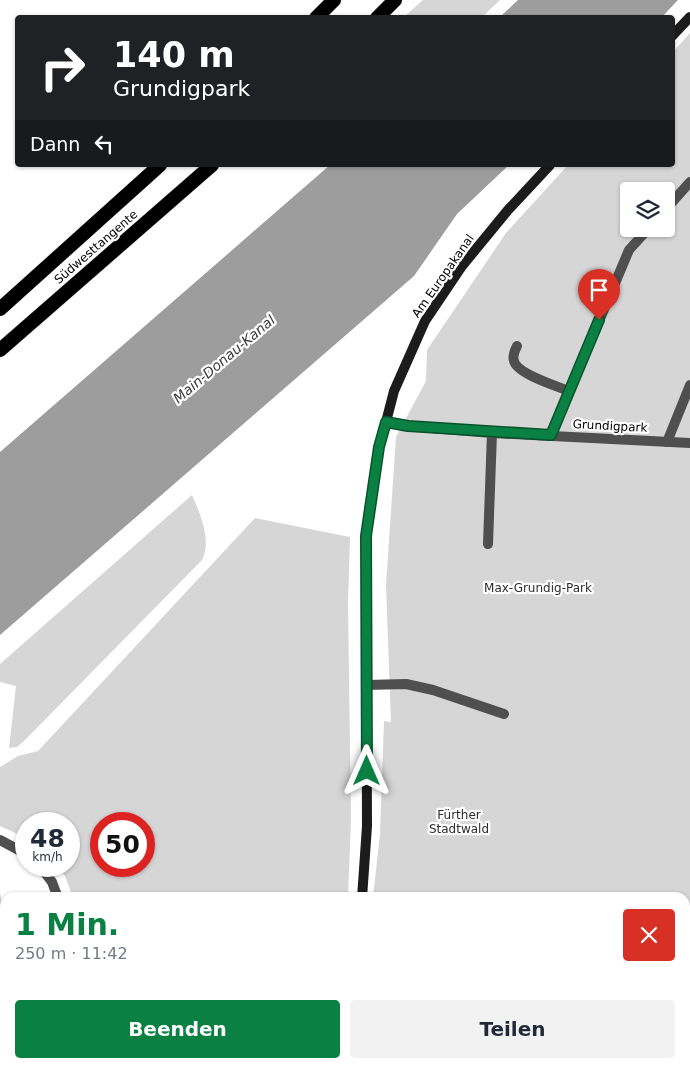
<!DOCTYPE html>
<html lang="de">
<head>
<meta charset="utf-8">
<style>
  body { margin:0; font-family:"DejaVu Sans",sans-serif; background:#f2f2f3; color:#1f2937; height:100vh; display:flex; flex-direction:column; font-size:19px; white-space:nowrap }
  * { box-sizing:border-box; margin:0 }
  p { font-size:16px; color:#747a83 }
  .icon { flex:none; width:28px; height:28px; fill:none; stroke:currentColor; stroke-width:2; stroke-linecap:round; stroke-linejoin:round }
  .map { position:relative; flex:1; overflow:hidden }
  .sheet { position:absolute; left:0px; top:892px; width:690px; height:176px; display:flex; flex-direction:column; background:#fff; border-radius:15px 15px 0 0; box-shadow:0 1px 4px #0004 }
  .sheet>* { flex:none }
  .hud { position:absolute; left:15px; top:15px; width:660px; height:152px; border-radius:5px; box-shadow:0 1px 4px #0004; background:#202124; color:#fff; overflow:hidden }
  .tools { position:absolute; left:620px; top:182px; display:grid; gap:10px }
  .tools a { display:grid; place-items:center; width:55px; height:55px; border-radius:5px; background:#fff; box-shadow:0 1px 4px #0004; font-size:25px }
  .speed { position:absolute; left:15px; top:812px; display:flex; gap:10px; font-size:25px; font-weight:700; text-align:center }
  .speed>* { display:grid; place-content:center; width:65px; height:65px; border-radius:50%; background:#fff; box-shadow:0 1px 4px #0004; line-height:1 }
  .speed small { font-size:12px; font-weight:400 }
  .speed .limit { border:8px solid #d22; background:#fff; color:#111 }
  .pin { position:absolute; display:grid; place-items:center; width:42px; height:42px; color:#fff; margin:-51px -21px; border-radius:50% 50% 50% 0; rotate:-45deg; box-shadow:0 0 5px #0007 }
  .pin .icon { rotate:45deg }
  .me { position:absolute; width:55px; margin:-28px; rotate:0deg; stroke-linejoin:round; filter:drop-shadow(0 0 4px #0008) }
  .turn { display:flex; align-items:center; gap:18px; height:105px; padding:0 15px; font-size:22px }
  .turn .icon { width:65px; height:65px; stroke-width:2.5 }
  .turn b { display:block; font-size:35px; line-height:42px }
  .then { display:flex; align-items:center; height:48px; padding:0 15px; background:#0003; gap:10px; font-size:19px }
  .round { display:grid; place-items:center; flex:none; width:52px; height:52px; border-radius:5px; background:#f2f2f3 }
  .headline { display:flex; align-items:center; justify-content:space-between; height:85px; padding:0 15px }
  h1 { font-size:30px; font-weight:700; line-height:38px; color:#0b8043 }
  .cta { display:flex; gap:10px; margin-top:auto; padding:10px 15px }
  .cta a { flex:1; height:58px; border-radius:5px; background:#0b8043; color:#fff; font-size:20px; font-weight:700; line-height:58px; text-align:center }
  .cta a+a { background:#f2f2f3; color:#1f2937 }
  .map>svg:first-child { display:block }
  .green { fill:#d6d6d6; fill-rule:evenodd }
  .water { fill:#9d9d9d }
  .lines { fill:none; stroke-linecap:round; stroke-linejoin:round }
  .stream { stroke:#9d9d9d; stroke-width:5 }
  .trunk-casing { stroke:#dbdbdb; stroke-width:15 }
  .service { stroke:#4f4f4f; stroke-width:10 }
  .minor { stroke:#4f4f4f; stroke-width:10 }
  .secondary { stroke:#1c1c1c; stroke-width:10 }
  .trunk { stroke:#000; stroke-width:14 }
  .route-casing { stroke:#07532c; stroke-width:12 }
  .route { stroke:#0b8043; stroke-width:9 }
  .labels { text-anchor:middle; dominant-baseline:central; stroke-width:4.5; stroke-linejoin:round; paint-order:stroke }
  .street-label { font-size:12px; fill:#000; stroke:#fff }
  .park-label { font-size:12px; fill:#2d2d2d; stroke:#fff }
  .water-label { font-size:14px; font-style:italic; fill:#3e3e3e; stroke:#fff }
</style>
</head>
<body>
<div class="map">
<svg width="690" height="1068" viewBox="0 0 690 1068">
  <rect width="100%" height="100%" fill="#fff"/>
  <!-- green -->
  <g class="green">
    <polygon points="423,0 500,0 482,17 404,17"/>
    <path d="M690 33V1068H353V1064H685V898L373 897 380 834 384 721 391 722 386 585 396 437 426 381 427 350 506 233 568 165H672L673 52ZM629 191H666V229H629Z"/>
    <path d="M192 495C200 513 212 541 202 560L24 741 17 747 9 748 16 686 0 682V664Z"/>
    <path d="M255 518 350 537 348 602 351 819 348 897H73L65 876 56 866H69V824H26V838L0 826V767L18 756 38 751ZM101 824H144V866H101Z"/>
    <polygon points="0,893 5,914 5,1064 41,1064 42,1068 0,1068"/>
  </g>
  <!-- water -->
  <g class="water">
    <polygon points="518,0 678,0 662,17 500,17"/>
    <polygon points="330,165 509,165 457,214 414,276 0,635 0,452"/>
  </g>
  <g class="lines">
    <!-- stream -->
    <g class="stream">
      <polyline points="0,951 5,973"/>
      <polyline points="31,1064 32,1068"/>
    </g>
    <!-- trunk casing -->
    <g class="trunk-casing">
      <g id="trunk">
        <polyline points="316,18 334,0"/>
        <polyline points="377,18 395,0"/>
        <polyline points="0,309 160,165"/>
        <polyline points="0,350 212,165"/>
      </g>
    </g>
    <!-- service -->
    <g class="service">
      <path d="M517 346C515 350 512 356 514 361 517 374 557 386 569 391"/>
      <polyline points="488,544 492,433"/>
      <polyline points="366,685 406,684 433,690 504,714"/>
    </g>
    <!-- minor -->
    <g class="minor">
      <polyline points="666,209 690,182"/>
      <polyline points="386,422 408,426 492,433 690,443"/>
      <polyline points="551,435 629,250 648,229"/>
      <polyline points="667,442 690,385"/>
      <polyline points="0,840 26,854"/>
      <polyline points="40,866 52,882 58,898"/>
      <polyline points="80,1064 82,1068"/>
    </g>
    <!-- secondary -->
    <g class="secondary">
      <polyline points="672,36 690,17"/>
      <polyline points="362,898 367,826 366,535 379,447 386,422 394,391 425,321 462,266 508,210 550,165"/>
      <polyline points="337,1068 338,1064"/>
    </g>
    <!-- trunk -->
    <use href="#trunk" class="trunk"/>
  </g>
  <g class="lines">
    <!-- route casing -->
    <g class="route-casing">
      <polyline id="route" points="367,771 366,536 379,447 386,422 408,426 551,435 599,320"/>
    </g>
    <!-- route -->
    <use href="#route" class="route"/>
  </g>
  <g class="labels">
    <!-- street labels -->
    <g class="street-label">
      <text transform="translate(96 247) rotate(-41)">Südwesttangente</text>
      <text transform="translate(443 276) rotate(-55)">Am Europakanal</text>
      <text transform="translate(610 426) rotate(3)">Grundigpark</text>
    </g>
    <!-- park labels -->
    <g class="park-label">
      <text x="538" y="588">Max-Grundig-Park</text>
      <text x="459" y="815">Fürther<tspan x="459" dy="14">Stadtwald</tspan></text>
    </g>
    <!-- water labels -->
    <g class="water-label">
      <text transform="translate(224 359) rotate(-40)">Main-Donau-Kanal</text>
    </g>
  </g>
</svg>
<div class="tools">
<a><svg class="icon" aria-label="layers" viewBox="0 0 24 24"><path d="M12 4l9 5-9 5-9-5zM3 14l9 5 9-5"/></svg></a>
</div>
<div class="speed"><div>48<small>km/h</small></div><div class="limit">50</div></div>
<div class="pin" style="left:599px;top:320px;background:#d93025"><svg class="icon" aria-label="arrive" viewBox="0 0 24 24"><path d="M6 21V4h12l-3 4 3 4H6"/></svg></div>
<svg class="me" style="left:367px;top:771px" viewBox="-20 -20 40 40"><path d="M0-17L14 15 0 8-14 15z" fill="#0b8043" stroke="#fff" stroke-width="4"/></svg>
<div class="hud">
<div class="turn"><svg class="icon" aria-label="right" viewBox="0 0 24 24"><path d="M7 20v-9h11M14 6l5 5-5 5"/></svg><div><b>140 m</b>Grundigpark</div></div>
<div class="then">Dann<svg class="icon" aria-label="left" viewBox="0 0 24 24"><path d="M17 20v-9H6M10 6l-5 5 5 5"/></svg></div>
</div>
<section class="sheet">
<div class="headline"><div><h1>1 Min.</h1><p>250 m · 11:42</p></div><a class="round" style="background:#d93025;color:#fff"><svg class="icon" aria-label="close" viewBox="0 0 24 24"><path d="M6 6l12 12M18 6L6 18"/></svg></a></div>
<div class="cta"><a>Beenden</a><a>Teilen</a></div>
</section>
</div>
</body>
</html>
